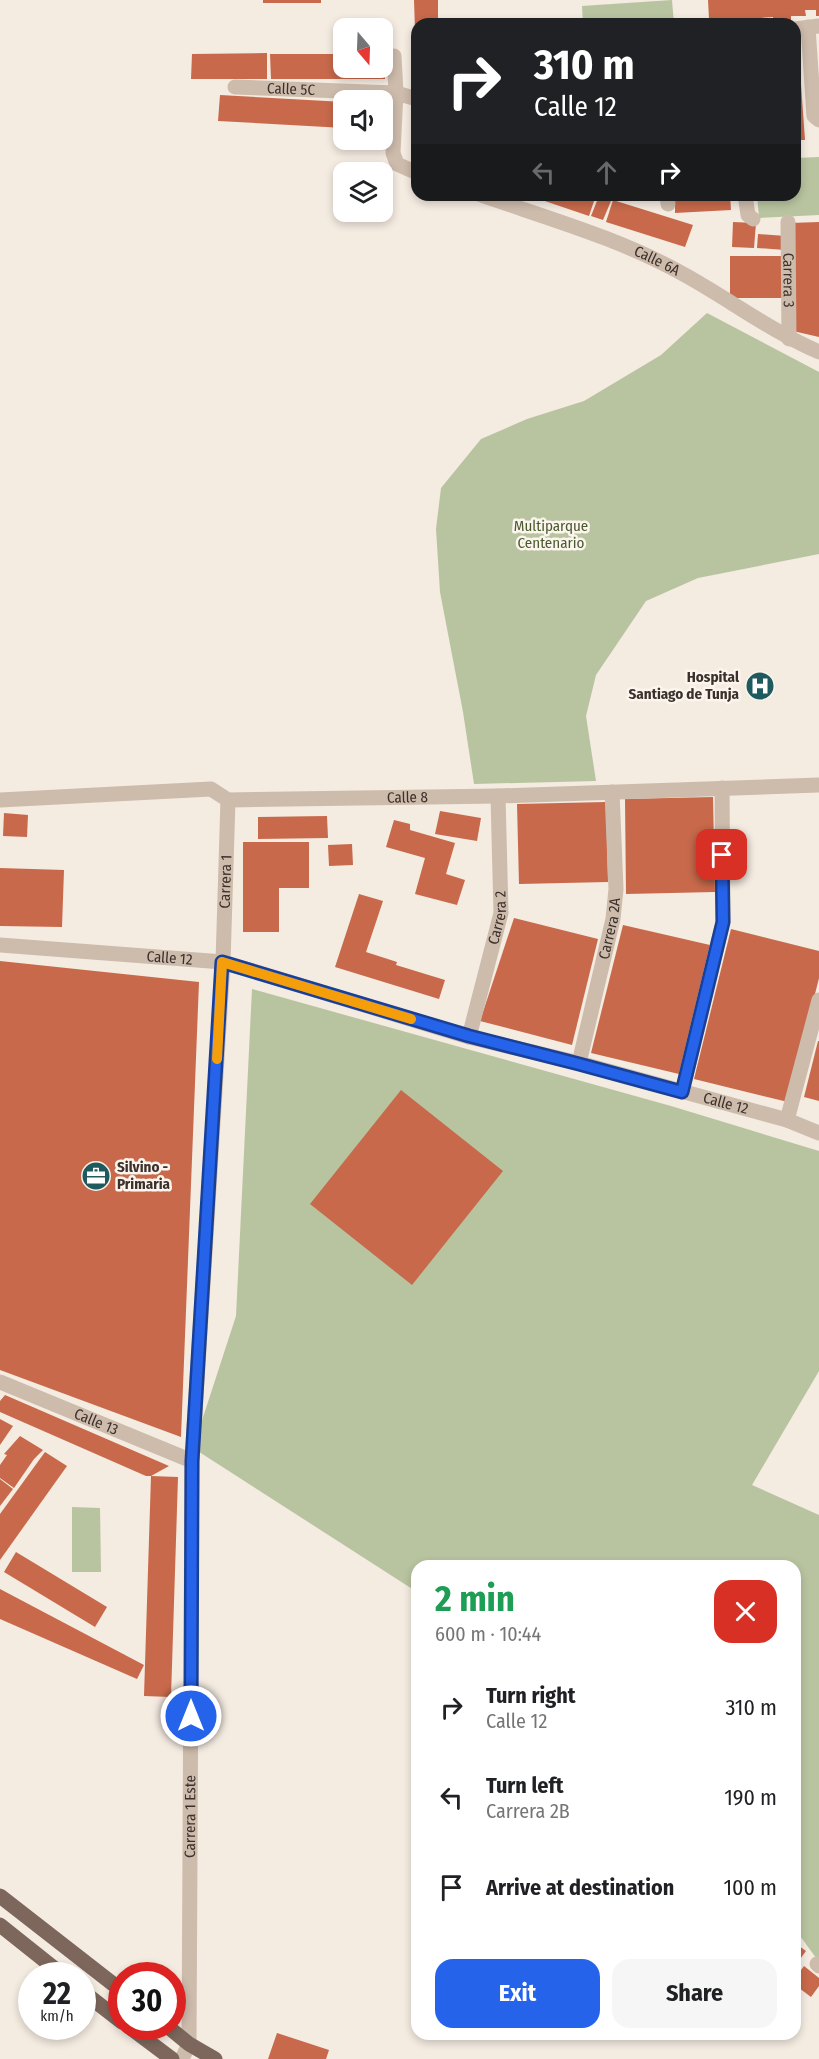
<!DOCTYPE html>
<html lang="en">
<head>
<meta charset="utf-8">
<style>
  body { margin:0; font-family:"Fira Sans Condensed",sans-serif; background:#f6f6f6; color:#202124; height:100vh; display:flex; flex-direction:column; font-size:22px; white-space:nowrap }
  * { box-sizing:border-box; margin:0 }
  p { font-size:20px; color:#757577 }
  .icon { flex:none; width:33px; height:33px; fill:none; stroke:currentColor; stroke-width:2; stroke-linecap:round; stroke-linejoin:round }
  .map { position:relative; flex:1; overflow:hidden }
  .drawer { position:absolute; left:411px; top:1560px; width:390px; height:480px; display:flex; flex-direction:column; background:#fff; border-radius:18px; box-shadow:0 3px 9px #0003 }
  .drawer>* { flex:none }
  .top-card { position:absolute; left:411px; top:18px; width:390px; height:183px; border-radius:18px; box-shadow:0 3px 9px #0003; background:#202124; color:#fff; overflow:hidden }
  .needle { width:39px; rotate:161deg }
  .controls { position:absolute; left:333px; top:18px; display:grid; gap:12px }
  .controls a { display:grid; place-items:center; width:60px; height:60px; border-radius:12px; background:#fff; box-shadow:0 3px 9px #0003; font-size:30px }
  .speed { position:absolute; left:18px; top:1962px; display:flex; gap:12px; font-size:30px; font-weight:700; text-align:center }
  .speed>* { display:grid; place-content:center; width:78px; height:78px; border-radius:50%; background:#fff; box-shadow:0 3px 9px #0003; line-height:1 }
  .speed small { font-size:15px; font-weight:400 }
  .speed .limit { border:9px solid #d22; background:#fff; color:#111 }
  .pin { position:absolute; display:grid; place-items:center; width:51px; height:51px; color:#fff; margin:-26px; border-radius:12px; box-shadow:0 3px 9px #0006 }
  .me { position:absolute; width:66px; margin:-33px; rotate:0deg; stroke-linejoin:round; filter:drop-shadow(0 0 4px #0008) }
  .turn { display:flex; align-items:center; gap:21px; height:126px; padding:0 24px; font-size:27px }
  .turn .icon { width:78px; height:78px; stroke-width:2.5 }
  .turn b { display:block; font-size:42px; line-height:51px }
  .lanes { display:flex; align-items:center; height:57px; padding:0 24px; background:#0003; justify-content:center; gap:30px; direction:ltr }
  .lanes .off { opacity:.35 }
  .round { display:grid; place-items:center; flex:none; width:63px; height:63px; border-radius:18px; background:#f6f6f6 }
  .summary { display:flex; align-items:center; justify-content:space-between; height:102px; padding:0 24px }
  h1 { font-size:36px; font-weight:700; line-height:45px; color:#1e9e55 }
  .action { display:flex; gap:12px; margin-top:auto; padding:12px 24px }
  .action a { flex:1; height:69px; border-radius:18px; background:#2563eb; color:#fff; font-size:24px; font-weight:700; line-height:69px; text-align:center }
  .action a+a { background:#f6f6f6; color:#202124 }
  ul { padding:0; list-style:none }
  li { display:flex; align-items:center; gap:18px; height:90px; padding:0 24px }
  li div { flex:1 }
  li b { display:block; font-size:22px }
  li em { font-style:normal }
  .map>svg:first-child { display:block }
  .green { fill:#b8c4a0 }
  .building { fill:#c8694b }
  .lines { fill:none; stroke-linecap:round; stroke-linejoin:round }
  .minor { stroke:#cdbbac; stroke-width:15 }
  .major { stroke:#7d675c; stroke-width:15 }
  .route-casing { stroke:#184099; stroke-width:15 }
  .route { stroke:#2563eb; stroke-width:10 }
  .slow { stroke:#f59e0b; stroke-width:10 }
  .labels { text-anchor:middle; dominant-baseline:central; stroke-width:5; stroke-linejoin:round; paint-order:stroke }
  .street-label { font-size:15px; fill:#3b302b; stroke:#fbf5ee }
  .park-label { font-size:15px; fill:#4a5a2e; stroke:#fbf5ee }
  .poi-label { font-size:15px; font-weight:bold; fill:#3b302b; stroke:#fbf5ee; text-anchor:end }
</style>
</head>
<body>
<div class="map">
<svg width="819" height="2059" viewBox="0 0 819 2059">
  <rect width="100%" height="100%" fill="#f4ebe1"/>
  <!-- green -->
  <g class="green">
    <polygon points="672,0 674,24 583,24 582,6"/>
    <polygon points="819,157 819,215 759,218 757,195 795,195 795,158"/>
    <polygon points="707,313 819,372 819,554 698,578 646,601 596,675 586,716 596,781 474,784 463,712 440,592 436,529 441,488 481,439 527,419 584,401 661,355"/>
    <polygon points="252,989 671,1106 819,1151 819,1371 752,1485 819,1515 819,1962 795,1929 795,1566 417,1566 417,1592 193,1448 236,1316"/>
    <polygon points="72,1507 100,1508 101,1572 72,1572"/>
  </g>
  <!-- building -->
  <g class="building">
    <rect x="263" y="0" width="58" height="3"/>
    <polygon points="414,0 438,0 438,24 417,24 417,30 415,30"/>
    <polygon points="708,0 819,0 819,16 816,16 816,10 805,10 806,16 791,16 791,20 773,21 773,17 746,19 746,24 728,24 728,18 709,19"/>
    <rect x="457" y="18" width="93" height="6"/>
    <polygon points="795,43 798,43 805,140 795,140"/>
    <polygon points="267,53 267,79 191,79 192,54"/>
    <polygon points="270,54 344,54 344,68 382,68 382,54 385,54 385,79 271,79"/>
    <polygon points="220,95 344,102 344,128 218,121"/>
    <polygon points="382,104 387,104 385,130 382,130"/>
    <polygon points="527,195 596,195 589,216"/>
    <polygon points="675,195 730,195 731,210 675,213"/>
    <polygon points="599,196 611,201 603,220 591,216"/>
    <polygon points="613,200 693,225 685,247 606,222"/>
    <polygon points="733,222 756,223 754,248 732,247"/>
    <polygon points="819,222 819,337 793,331 790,223"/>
    <polygon points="758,234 786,236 785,250 757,248"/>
    <rect x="730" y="256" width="58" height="42"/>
    <polygon points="713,797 715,892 626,894 625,799"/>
    <polygon points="606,802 608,882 519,884 517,804"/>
    <polygon points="440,811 481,818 477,841 435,834"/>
    <polygon points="4,813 28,815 27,837 3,836"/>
    <polygon points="327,816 328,838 258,839 258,817"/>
    <polygon points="394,820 410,824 410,830 455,843 446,874 465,880 457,905 415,894 425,858 386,847"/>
    <polygon points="243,842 309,842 309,888 279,888 279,932 243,932"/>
    <polygon points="352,844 353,865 329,866 328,845"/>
    <polygon points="0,868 64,870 62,927 0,926"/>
    <polygon points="359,894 383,901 366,952 397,962 396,965 445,980 439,999 335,967"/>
    <polygon points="514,918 598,939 572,1045 480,1021"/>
    <polygon points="623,925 710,945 679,1074 591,1053"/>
    <polygon points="731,929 819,951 819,978 788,1102 694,1079"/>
    <polygon points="0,961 199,982 181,1437 0,1370"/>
    <polygon points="818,1041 819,1041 819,1101 804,1097"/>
    <polygon points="401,1090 503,1171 412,1285 310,1204"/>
    <polygon points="5,1395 169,1466 151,1476 178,1477 171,1697 144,1696 151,1476 146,1476 0,1412 0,1401"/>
    <polygon points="0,1419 13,1426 0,1445"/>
    <polygon points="20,1436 43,1450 34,1459 14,1488 0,1478 0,1465 7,1455 4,1454"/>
    <polygon points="45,1452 67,1466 0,1560 0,1514"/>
    <polygon points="0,1479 13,1489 0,1506"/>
    <polygon points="16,1552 107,1607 95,1627 4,1572"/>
    <polygon points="0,1589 144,1665 137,1679 0,1619"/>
    <polygon points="795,1943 806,1951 795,1966"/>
    <polygon points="804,1966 819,1978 819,1986 811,1997 795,1985 795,1978"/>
    <polygon points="277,2033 329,2050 326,2059 268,2059"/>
  </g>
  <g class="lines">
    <!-- minor -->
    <g class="minor">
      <polyline points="808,27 814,116 819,120"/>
      <polyline points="795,29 819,26"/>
      <polyline points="394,56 396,93 393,153 397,164 417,173"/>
      <path id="s1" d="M235 87 396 93 417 99"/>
      <path id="s2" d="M481 195C550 219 621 239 685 275 730 300 771 331 819 352"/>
      <polyline points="667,195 668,204"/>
      <polyline points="745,195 748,215 753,219"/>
      <path id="s3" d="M788 222 789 339"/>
      <path id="s4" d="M0 800 211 789 228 800 498 796 819 785"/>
      <path id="s5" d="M0 945 223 962 469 1037 579 1063 787 1120 819 1133"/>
      <path id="s6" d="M469 1037 501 913 498 796"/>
      <path id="s7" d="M579 1063 613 919 616 889 612 792"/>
      <polyline points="682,1092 723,922 722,788"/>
      <polyline points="787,1120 819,1000"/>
      <path id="s8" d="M0 1382 192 1461"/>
      <polyline points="817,1964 819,1966"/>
      <path id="s9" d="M182 2059 189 2044 192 1461 223 962 228 800"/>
    </g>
    <!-- major -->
    <g class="major">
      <polyline points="0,1896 122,1991"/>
      <polyline points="0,1925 64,1976"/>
      <polyline points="82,1991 122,2022"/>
      <polyline points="128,2026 172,2059"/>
      <polyline points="167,2026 189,2044 215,2059"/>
    </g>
  </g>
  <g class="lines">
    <!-- route casing -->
    <g class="route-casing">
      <polyline id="route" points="191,1716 192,1461 222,962 469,1036 579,1064 682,1092 723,922 722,855"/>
    </g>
    <!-- route -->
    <use href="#route" class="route"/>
    <!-- slow -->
    <polyline class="slow" points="217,1059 222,962 411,1019"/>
  </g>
  <!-- icons -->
  <defs>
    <g id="hospital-disc" transform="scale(1.5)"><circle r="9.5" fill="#1f5a5e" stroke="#fbf5ee"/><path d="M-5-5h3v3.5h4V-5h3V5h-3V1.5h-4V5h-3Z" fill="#fff"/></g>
    <g id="office-disc" transform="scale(1.5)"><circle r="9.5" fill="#1f5a5e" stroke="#fbf5ee"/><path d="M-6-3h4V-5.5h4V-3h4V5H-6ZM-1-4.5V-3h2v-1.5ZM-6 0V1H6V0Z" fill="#fff"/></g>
  </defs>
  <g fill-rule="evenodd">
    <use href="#hospital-disc" x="760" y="686"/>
    <use href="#office-disc" x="96" y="1176"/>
  </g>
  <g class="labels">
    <!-- street labels -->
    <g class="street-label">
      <text stroke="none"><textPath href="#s1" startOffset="56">Calle 5C</textPath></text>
      <text stroke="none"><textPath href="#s2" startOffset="188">Calle 6A</textPath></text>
      <text stroke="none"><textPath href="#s3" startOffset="58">Carrera 3</textPath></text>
      <text stroke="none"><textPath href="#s4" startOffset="411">Calle 8</textPath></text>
      <text stroke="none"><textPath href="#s9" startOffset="1180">Carrera 1</textPath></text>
      <text stroke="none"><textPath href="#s6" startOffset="123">Carrera 2</textPath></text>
      <text stroke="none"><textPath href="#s7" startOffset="138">Carrera 2A</textPath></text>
      <text stroke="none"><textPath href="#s5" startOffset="170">Calle 12</textPath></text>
      <text stroke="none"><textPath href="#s5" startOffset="746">Calle 12</textPath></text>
      <text stroke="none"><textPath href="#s8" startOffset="104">Calle 13</textPath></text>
      <text stroke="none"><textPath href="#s9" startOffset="244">Carrera 1 Este</textPath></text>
    </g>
    <!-- park labels -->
    <g class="park-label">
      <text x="551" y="526">Multiparque<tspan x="551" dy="17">Centenario</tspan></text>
    </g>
    <!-- poi labels -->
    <g class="poi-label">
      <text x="739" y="677">Hospital<tspan x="739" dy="17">Santiago de Tunja</tspan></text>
      <text x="117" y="1167" text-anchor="start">Silvino -<tspan x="117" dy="17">Primaria</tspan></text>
    </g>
  </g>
</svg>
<div class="controls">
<a><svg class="needle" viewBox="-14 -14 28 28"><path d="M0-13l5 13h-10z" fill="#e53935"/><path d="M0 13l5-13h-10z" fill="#757577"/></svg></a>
<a><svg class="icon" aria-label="sound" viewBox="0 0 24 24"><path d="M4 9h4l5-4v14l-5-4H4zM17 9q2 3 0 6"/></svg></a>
<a><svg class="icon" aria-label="layers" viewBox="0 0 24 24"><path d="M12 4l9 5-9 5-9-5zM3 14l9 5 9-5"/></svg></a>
</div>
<div class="speed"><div>22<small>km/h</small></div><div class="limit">30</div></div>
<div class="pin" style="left:722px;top:855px;background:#d93025"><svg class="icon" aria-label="arrive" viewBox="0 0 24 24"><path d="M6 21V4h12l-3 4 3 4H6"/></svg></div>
<svg class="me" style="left:191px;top:1716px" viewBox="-20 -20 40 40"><circle r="17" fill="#2563eb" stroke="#fff" stroke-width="3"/><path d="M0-11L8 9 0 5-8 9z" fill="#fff"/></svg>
<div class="top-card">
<div class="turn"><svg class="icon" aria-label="right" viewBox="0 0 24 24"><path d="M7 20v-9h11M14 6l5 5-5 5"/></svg><div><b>310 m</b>Calle 12</div></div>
<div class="lanes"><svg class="icon off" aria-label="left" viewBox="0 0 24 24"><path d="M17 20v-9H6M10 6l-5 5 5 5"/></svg><svg class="icon off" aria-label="ahead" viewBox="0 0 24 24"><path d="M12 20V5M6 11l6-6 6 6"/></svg><svg class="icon" aria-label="right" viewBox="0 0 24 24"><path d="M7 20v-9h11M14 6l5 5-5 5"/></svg></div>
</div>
<section class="drawer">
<div class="summary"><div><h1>2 min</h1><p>600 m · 10:44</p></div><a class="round" style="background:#d93025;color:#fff"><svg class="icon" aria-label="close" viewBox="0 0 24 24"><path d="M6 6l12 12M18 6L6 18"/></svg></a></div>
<ul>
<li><svg class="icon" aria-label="right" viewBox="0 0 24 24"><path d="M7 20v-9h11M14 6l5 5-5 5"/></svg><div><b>Turn right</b><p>Calle 12</p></div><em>310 m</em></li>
<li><svg class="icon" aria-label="left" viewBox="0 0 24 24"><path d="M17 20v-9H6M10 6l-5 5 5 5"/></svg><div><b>Turn left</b><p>Carrera 2B</p></div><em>190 m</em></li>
<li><svg class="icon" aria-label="arrive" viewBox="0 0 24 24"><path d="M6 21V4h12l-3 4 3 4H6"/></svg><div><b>Arrive at destination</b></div><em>100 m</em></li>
</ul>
<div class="action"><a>Exit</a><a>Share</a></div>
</section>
</div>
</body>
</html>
